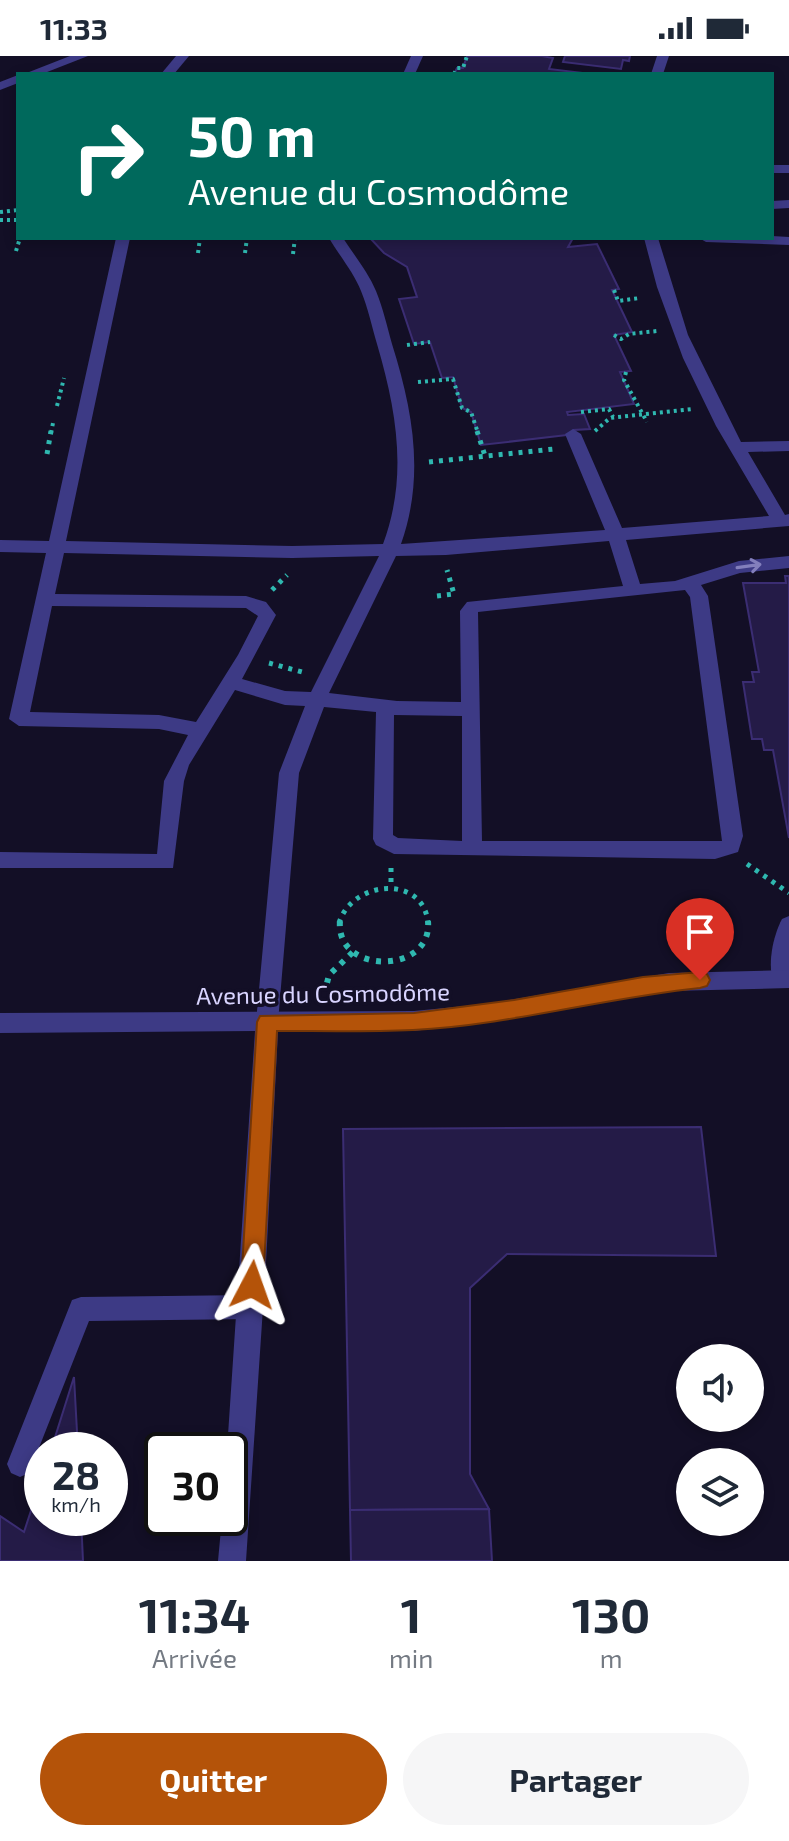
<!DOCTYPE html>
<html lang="fr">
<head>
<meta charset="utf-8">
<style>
  body { margin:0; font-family:"Exo 2",sans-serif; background:#f6f6f7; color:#1f2937; height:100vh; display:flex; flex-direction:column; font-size:30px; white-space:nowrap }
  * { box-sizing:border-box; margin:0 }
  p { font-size:26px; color:#747a83 }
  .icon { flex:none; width:44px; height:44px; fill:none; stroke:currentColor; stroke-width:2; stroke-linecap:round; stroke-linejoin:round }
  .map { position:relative; height:1505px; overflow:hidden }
  .side { display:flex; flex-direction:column; background:#fff; flex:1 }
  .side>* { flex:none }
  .hud { position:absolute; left:16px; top:16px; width:758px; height:168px; border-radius:0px; box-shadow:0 4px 12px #0003; background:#00695c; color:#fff; overflow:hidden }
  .tools { position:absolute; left:676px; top:1288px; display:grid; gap:16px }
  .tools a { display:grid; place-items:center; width:88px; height:88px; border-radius:50%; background:#fff; box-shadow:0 4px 12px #0003; font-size:40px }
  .speed { position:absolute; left:24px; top:1376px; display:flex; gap:16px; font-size:40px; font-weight:700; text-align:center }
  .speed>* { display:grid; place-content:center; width:104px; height:104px; border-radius:50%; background:#fff; box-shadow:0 4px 12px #0003; line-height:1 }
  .speed small { font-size:20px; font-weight:400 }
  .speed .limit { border:4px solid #111; border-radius:12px; background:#fff; color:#111 }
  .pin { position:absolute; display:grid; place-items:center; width:68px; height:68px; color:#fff; margin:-82px -34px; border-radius:50% 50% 50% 0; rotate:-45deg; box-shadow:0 0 8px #0007 }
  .pin .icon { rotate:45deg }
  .me { position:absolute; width:88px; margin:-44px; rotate:4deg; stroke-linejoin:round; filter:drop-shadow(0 0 6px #0008) }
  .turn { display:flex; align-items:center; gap:28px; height:168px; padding:0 40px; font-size:36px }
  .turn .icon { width:104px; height:104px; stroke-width:2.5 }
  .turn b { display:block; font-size:56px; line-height:68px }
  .eta { display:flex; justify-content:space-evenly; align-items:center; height:136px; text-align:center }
  .eta b { font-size:48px; font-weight:700; line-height:56px }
  .action { display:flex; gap:16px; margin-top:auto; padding:16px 40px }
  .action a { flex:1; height:92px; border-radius:48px; background:#b45309; color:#fff; font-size:32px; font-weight:700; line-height:92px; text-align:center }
  .action a+a { background:#f6f6f7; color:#1f2937 }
  .status { display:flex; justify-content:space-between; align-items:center; height:56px; padding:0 40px; background:#fff; direction:ltr }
  .status svg { height:22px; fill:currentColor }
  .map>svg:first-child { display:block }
  .building { fill:#241b47; stroke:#3b2d73; stroke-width:2 }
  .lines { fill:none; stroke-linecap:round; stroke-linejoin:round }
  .path-far2 { stroke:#2fb8b0; stroke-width:4; stroke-dasharray:3 4; stroke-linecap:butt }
  .path-far1 { stroke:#2fb8b0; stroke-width:5; stroke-dasharray:4 6; stroke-linecap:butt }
  .path { stroke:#2fb8b0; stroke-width:6; stroke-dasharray:5 7; stroke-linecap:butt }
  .service { fill:#3d3a85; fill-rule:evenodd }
  .minor { fill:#3d3a85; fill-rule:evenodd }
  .oneway { stroke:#837fbc }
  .route { fill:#b45309; stroke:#753606; stroke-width:2 }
  .labels { text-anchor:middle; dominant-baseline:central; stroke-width:7; stroke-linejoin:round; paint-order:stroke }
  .street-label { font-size:24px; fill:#d9d4ff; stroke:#130f26 }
</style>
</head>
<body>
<div class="status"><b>11:33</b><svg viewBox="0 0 49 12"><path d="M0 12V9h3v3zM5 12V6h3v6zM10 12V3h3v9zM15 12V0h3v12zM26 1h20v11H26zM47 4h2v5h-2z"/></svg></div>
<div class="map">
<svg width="789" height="1505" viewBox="0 0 789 1505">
  <rect width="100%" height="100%" fill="#130f26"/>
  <!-- building -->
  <g class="building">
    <polygon points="467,0 542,0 553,2 549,13 591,18 454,18 457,12 463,12"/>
    <polygon points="565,0 564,0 630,0 629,5 623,4 621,13 563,6"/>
    <polygon points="370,182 573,182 568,191 597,188 619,233 612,234 632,276 614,279 631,315 620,316 634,348 567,356 568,359 584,358 590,373 574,374 576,378 481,389 471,356 462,352 453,321 442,322 430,286 414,288 399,243 417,241 407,211 384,197"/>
    <polygon points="785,520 789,520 789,782 773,694 764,694 762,683 752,683 743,626 754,626 752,616 759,616 743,527 786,527"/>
    <polygon points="701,1071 716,1200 507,1198 470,1232 470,1418 489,1453 350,1454 343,1073"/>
    <polygon points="74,1321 78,1394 51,1394"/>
    <polygon points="42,1421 42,1462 81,1462 83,1505 0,1505 0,1460 24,1476"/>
    <polygon points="489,1453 492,1505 351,1505 350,1454"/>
  </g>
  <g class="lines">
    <!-- path-far2 -->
    <g class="path-far2">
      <polyline points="454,18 457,12 463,12 467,0"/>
      <polyline points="0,156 18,154"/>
      <polyline points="0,164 18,164"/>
      <polyline points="16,195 20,182"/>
      <polyline points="198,197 200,182"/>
      <polyline points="245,197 247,182"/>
      <polyline points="293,198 295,182"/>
      <polyline points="614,234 618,245 640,242"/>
      <polyline points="614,279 621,283 629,278 657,275"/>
      <polyline points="407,289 430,286"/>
      <polyline points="626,316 624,324 647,366"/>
      <polyline points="418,326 453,323 462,352 471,356 478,377"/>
      <polyline points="57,350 64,322"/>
      <polyline points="581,356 609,353 613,361"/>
      <polyline points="595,375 610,362 692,353"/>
      <polyline points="51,377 53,367"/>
    </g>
    <!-- path-far1 -->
    <g class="path-far1">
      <polyline points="477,375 485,400"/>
      <polyline points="47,398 51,375"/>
      <polyline points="429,406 554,393"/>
      <polyline points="272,534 287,519"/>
      <polyline points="437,540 454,538 447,514"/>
      <polyline points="269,607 302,616"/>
      <polyline points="747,808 789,837"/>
      <polyline points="391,812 391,831"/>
      <path d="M339 867C353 823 424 819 428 867"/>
    </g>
    <!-- path -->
    <g class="path">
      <path d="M340 865C335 919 433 919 428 865"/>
      <polyline points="327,927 329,919 353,896"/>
    </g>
    <!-- service -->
    <g class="service">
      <polygon points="70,0 88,0 42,18 24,18"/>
      <polygon points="176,0 189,0 174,18 161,18"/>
      <polygon points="411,0 423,0 415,18 403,18"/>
      <polygon points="657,0 669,0 663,18 651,18"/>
      <polygon points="18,19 18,27 0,34 0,26"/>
      <rect x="772" y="109" width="17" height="8"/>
      <polygon points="789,144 789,152 772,153 772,145"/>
      <polygon points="772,180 789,181 789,189 706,186 699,182"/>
      <path d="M116 182H130L66 485 292 490 383 488C408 421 397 356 377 288 372 271 368 252 361 235 354 217 339 199 329 182H343C354 199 368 216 376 235 383 252 387 270 392 288 413 355 425 420 401 488L605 474 565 378 573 373 581 378 622 472 769 460 716 370 683 302 657 231 644 182H658L688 279 741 386 789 385V395L748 396 785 459 789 458V470L626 484 640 528 675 525 739 505 789 500V512L740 517 701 529 708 540 743 780 738 796 715 803 394 798 376 789 373 783 376 656 324 651 299 717 278 966 275 973 267 976 259 973 256 966 279 717 305 650 285 649 235 634 189 709 184 725 173 812H0V796L157 798 164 725 188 679 159 673 19 670 9 663 46 497 0 496V484L49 485ZM609 485 623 530 467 546 460 555 461 646 397 645 329 637 396 500 446 499ZM64 497 292 502 379 500 311 636 285 635 242 623 276 559 266 546 246 540 55 538ZM685 534 690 541 722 785H482L478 556ZM52 550 246 552 258 560 238 599 196 666 159 659 30 656ZM394 659 462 660V785L398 782 393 779Z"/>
      <path d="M789 860V930L775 929C766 911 773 880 782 863Z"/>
      <polygon points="251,1239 260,1242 263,1251 260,1260 251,1263 89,1265 29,1417 20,1421 11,1417 7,1408 72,1244 81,1241"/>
    </g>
    <!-- minor -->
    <polygon class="minor" points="789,914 789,932 669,935 486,966 414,975 278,975 266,1207 246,1505 218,1505 222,1462 230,1462 230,1394 227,1394 255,975 0,977 0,957 414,955 486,948 669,917"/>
  </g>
  <!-- one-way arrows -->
  <defs><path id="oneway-shaft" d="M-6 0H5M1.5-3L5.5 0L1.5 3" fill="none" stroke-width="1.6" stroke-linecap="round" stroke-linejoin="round" transform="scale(2)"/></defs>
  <use class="oneway" href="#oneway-shaft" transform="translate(749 510) rotate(-8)"/>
  <!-- route -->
  <path class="route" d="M700 916 707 918 710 924 707 930 700 932C604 942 509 969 413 974 368 976 322 975 277 975L263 1229 260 1237 252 1240 244 1237 241 1229 257 966 260 960 414 957 514 944 643 921Z"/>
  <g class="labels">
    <!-- street labels -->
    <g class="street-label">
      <text transform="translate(323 937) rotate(-1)">Avenue du Cosmodôme</text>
    </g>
  </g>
</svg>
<div class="tools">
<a><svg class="icon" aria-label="sound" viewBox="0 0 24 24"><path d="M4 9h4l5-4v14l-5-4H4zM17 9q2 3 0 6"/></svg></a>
<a><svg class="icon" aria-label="layers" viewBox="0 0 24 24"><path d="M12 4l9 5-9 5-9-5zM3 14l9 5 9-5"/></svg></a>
</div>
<div class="speed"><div>28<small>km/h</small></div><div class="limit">30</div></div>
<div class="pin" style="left:700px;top:924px;background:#d93025"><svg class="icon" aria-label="arrive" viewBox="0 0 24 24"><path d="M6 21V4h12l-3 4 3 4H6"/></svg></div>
<svg class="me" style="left:252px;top:1229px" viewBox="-20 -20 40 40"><path d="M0-17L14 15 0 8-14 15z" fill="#b45309" stroke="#fff" stroke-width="4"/></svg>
<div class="hud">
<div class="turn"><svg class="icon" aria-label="right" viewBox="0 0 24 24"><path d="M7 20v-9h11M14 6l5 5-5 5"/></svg><div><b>50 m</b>Avenue du Cosmodôme</div></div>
</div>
</div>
<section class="side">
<div class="eta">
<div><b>11:34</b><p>Arrivée</p></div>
<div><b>1</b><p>min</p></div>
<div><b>130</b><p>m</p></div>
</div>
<div class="action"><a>Quitter</a><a>Partager</a></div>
</section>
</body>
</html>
